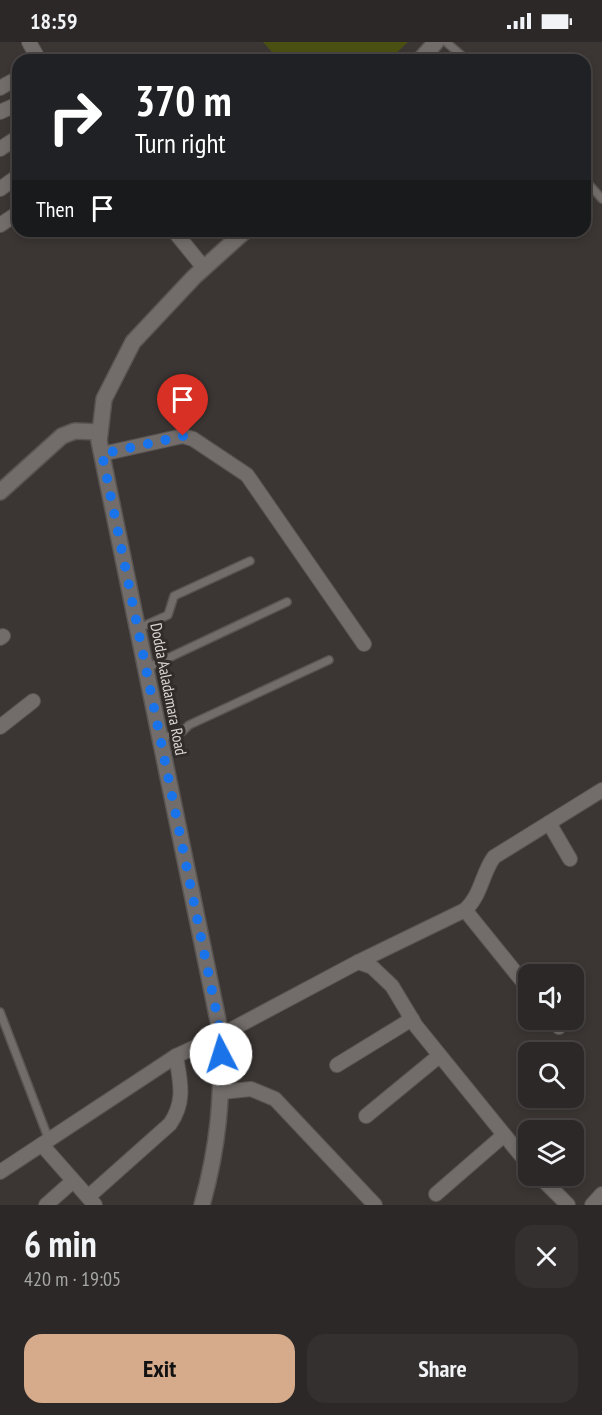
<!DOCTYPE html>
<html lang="en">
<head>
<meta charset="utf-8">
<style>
  body { margin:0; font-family:"PT Sans Narrow",sans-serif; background:#34302f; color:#f1f3f6; height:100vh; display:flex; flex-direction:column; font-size:22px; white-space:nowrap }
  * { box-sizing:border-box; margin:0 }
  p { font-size:20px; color:#a6a6a7 }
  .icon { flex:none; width:33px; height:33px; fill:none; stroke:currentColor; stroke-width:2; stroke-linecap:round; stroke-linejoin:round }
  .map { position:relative; height:1163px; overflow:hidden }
  .panel { display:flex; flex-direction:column; background:#2c2827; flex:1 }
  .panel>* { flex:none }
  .hud { position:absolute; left:12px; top:12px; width:579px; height:183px; border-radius:18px; box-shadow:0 3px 9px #0003,0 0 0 2px #484444; background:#202124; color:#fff; overflow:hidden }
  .tools { position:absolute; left:518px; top:922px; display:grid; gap:12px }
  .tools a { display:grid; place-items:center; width:66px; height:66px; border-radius:12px; background:#2c2827; box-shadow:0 3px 9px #0003,0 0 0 2px #484444; font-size:30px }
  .pin { position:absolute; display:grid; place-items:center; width:51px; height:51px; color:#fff; margin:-62px -26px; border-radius:50% 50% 50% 0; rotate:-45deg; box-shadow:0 0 6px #0007 }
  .pin .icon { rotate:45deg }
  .me { position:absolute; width:66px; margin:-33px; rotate:355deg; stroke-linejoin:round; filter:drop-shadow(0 0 4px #0008) }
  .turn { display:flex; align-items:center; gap:21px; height:126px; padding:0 24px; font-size:27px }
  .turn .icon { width:78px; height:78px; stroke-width:2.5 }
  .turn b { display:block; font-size:42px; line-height:51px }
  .then { display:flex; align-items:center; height:57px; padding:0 24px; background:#0003; gap:12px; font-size:22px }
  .round { display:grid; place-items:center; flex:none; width:63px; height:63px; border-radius:18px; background:#34302f }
  .summary { display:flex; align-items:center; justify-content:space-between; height:102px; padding:0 24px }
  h1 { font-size:36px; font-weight:700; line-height:45px }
  .primary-button { display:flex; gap:12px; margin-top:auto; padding:12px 24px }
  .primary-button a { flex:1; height:69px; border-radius:18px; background:#d6ab8b; color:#111; font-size:24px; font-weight:700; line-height:69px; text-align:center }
  .primary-button a+a { background:#34302f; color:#f1f3f6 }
  .status { display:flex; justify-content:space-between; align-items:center; height:42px; padding:0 30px; background:#2c2827; direction:ltr }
  .status svg { height:16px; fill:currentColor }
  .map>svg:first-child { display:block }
  .green { fill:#4a4f12 }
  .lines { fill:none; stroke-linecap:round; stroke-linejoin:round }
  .service-casing { stroke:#595552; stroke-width:10 }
  .minor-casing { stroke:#595552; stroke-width:16 }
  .tertiary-casing { stroke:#595552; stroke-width:18 }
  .secondary-casing { stroke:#595552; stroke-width:18 }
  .service { stroke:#726d6a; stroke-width:7 }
  .minor { stroke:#726d6a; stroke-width:14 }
  .tertiary { stroke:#726d6a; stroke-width:15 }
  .secondary { stroke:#726d6a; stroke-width:15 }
  .route { stroke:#1a73e8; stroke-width:10; stroke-dasharray:0 18 }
  .labels { text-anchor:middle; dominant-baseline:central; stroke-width:6; stroke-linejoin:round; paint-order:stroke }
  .street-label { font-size:16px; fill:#d8d5d3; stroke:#312c2a }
</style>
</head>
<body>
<div class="status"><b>18:59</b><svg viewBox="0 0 49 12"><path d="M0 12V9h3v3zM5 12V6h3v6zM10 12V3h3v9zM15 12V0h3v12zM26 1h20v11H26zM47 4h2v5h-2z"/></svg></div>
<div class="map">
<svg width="602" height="1163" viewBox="0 0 602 1163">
  <rect width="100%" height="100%" fill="#3b3634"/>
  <!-- green -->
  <polygon class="green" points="263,0 408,0 389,18 279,18"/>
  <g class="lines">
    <!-- service casing -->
    <g class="service-casing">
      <g id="service">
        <polyline points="446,0 467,18"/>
        <polyline points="585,138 602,157"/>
        <polyline points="139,586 168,573 174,554 250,519"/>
        <polyline points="147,626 287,560"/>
        <polyline points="160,697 183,689 189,683 329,618"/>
        <polyline points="0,970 49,1098"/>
      </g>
    </g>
    <!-- minor casing -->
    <g class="minor-casing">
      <g id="minor">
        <polyline points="29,0 39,18"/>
        <polyline points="0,46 18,36"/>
        <polyline points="0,70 18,62"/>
        <polyline points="0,107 18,95"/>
        <polyline points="0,147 18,134"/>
        <polyline points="0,183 18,171"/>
        <polyline points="174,189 204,226"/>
        <polyline points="102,412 183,394 193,397 247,433 364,602"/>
        <polyline points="0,596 3,594"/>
        <polyline points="0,685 33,659"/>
        <polyline points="549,781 570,817"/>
        <polyline points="465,868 528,946"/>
        <polyline points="358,920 372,925 392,944 416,984 528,1122"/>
        <polyline points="554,978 559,985"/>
        <polyline points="337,1023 412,977"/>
        <polyline points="222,1050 251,1047 275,1057 375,1163"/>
        <polyline points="366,1074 439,1014"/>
        <polyline points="42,1103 95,1163"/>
        <path d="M0 1130 176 1014 221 993 358 920 465 868C481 854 482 831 494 815L602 748"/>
        <polyline points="539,1134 568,1163"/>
        <polyline points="436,1152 504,1093"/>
        <path d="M88 1155 170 1082C186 1059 180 1039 176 1014"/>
        <polyline points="46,1163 73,1139"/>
        <polyline points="592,1163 602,1152"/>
      </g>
    </g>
    <!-- tertiary casing -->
    <g class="tertiary-casing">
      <polyline id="tertiary" points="0,450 62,394 75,389 100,390"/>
    </g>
    <!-- secondary casing -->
    <g class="secondary-casing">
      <g id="secondary">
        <polyline points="420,18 436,0"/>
        <path d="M202 1163C219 1102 222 1056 221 993L99 399 104 357 133 300 194 235 245 189"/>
      </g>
    </g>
    <!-- service -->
    <use href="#service" class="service"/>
    <!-- minor -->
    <use href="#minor" class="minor"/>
    <!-- tertiary -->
    <use href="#tertiary" class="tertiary"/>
    <!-- secondary -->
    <use href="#secondary" class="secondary"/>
  </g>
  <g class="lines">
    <!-- route -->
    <polyline class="route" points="183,394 102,412 221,993 221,1012"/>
  </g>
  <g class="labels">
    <!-- street labels -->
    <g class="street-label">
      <text transform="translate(169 647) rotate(79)">Dodda Aaladamara Road</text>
    </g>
  </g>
</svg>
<div class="tools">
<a><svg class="icon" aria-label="sound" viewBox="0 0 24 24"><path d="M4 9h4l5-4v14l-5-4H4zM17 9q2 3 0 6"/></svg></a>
<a><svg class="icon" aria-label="search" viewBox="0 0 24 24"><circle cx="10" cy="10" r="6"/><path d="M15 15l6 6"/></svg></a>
<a><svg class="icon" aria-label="layers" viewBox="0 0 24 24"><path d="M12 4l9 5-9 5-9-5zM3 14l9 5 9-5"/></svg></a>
</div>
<div class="pin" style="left:183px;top:394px;background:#d93025"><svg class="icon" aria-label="arrive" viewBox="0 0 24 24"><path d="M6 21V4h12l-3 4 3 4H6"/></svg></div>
<svg class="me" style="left:221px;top:1012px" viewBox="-20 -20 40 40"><circle r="19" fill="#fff"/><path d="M0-13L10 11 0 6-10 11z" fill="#1a73e8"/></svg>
<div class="hud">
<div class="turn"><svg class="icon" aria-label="right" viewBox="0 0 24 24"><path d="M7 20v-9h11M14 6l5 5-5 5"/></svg><div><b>370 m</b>Turn right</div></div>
<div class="then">Then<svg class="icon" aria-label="arrive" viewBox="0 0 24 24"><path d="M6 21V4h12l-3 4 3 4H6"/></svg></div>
</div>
</div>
<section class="panel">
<div class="summary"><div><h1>6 min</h1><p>420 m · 19:05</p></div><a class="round"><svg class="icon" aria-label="close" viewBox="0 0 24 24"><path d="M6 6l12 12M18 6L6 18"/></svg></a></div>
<div class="primary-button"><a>Exit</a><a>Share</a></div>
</section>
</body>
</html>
